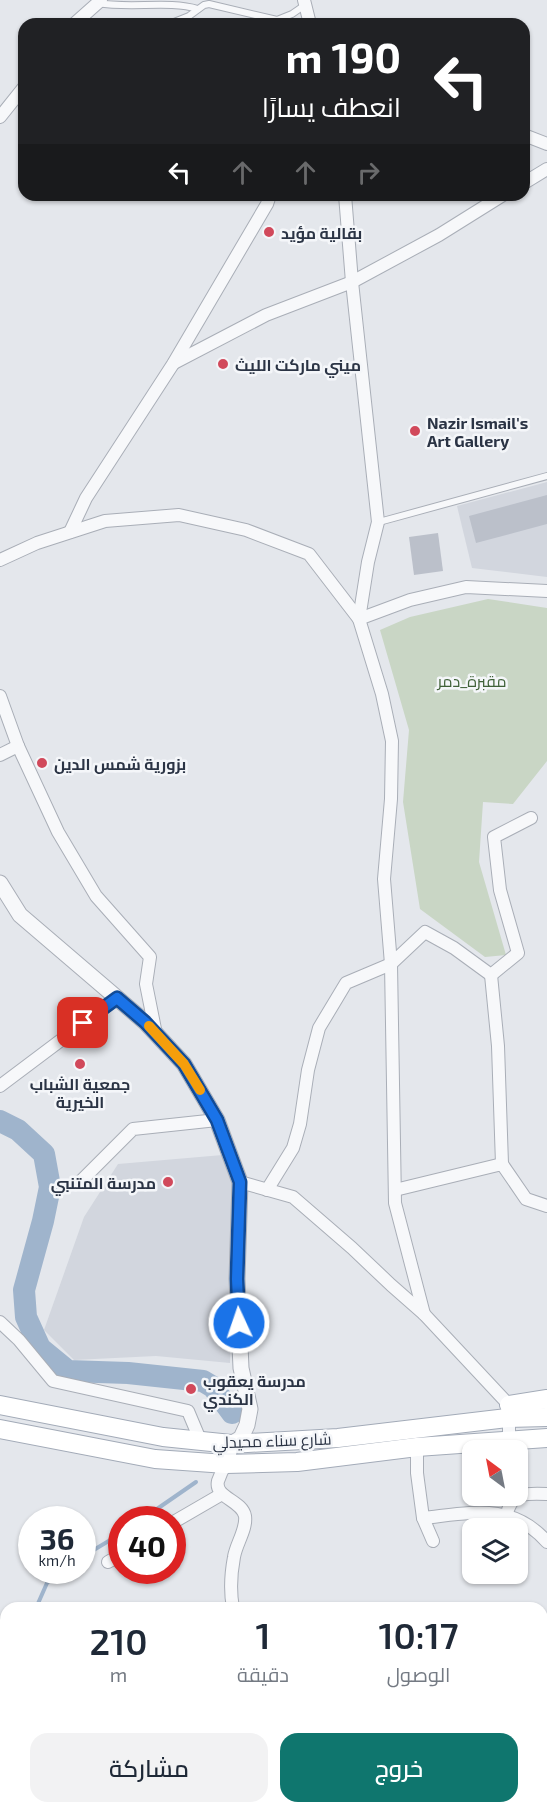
<!DOCTYPE html>
<html lang="ar">
<head>
<meta charset="utf-8">
<style>
  body { margin:0; font-family:"Exo 2",Cairo,sans-serif; background:#f2f2f3; color:#1f2937; direction:rtl; height:100vh; display:flex; flex-direction:column; font-size:22px; white-space:nowrap }
  * { box-sizing:border-box; margin:0 }
  p { font-size:20px; color:#747a83 }
  .icon { flex:none; width:33px; height:33px; fill:none; stroke:currentColor; stroke-width:2; stroke-linecap:round; stroke-linejoin:round }
  .map { position:relative; flex:1; overflow:hidden; direction:ltr }
  .details { position:absolute; left:0px; top:1602px; width:548px; height:212px; display:flex; flex-direction:column; background:#fff; border-radius:18px 18px 0 0; box-shadow:0 2px 4px #0004; direction:rtl }
  .details>* { flex:none }
  .top-card { position:absolute; left:18px; top:18px; width:512px; height:183px; border-radius:18px; box-shadow:0 2px 4px #0004; direction:rtl; background:#202124; color:#fff; overflow:hidden }
  .needle { width:39px; rotate:328deg }
  .tools { position:absolute; left:462px; top:1440px; display:grid; gap:12px }
  .tools a { display:grid; place-items:center; width:66px; height:66px; border-radius:12px; background:#fff; box-shadow:0 2px 4px #0004; font-size:30px }
  .speed { position:absolute; left:18px; top:1506px; display:flex; gap:12px; font-size:30px; font-weight:700; text-align:center }
  .speed>* { display:grid; place-content:center; width:78px; height:78px; border-radius:50%; background:#fff; box-shadow:0 2px 4px #0004; line-height:1 }
  .speed small { font-size:15px; font-weight:400 }
  .speed .limit { border:9px solid #d22; background:#fff; color:#111 }
  .pin { position:absolute; display:grid; place-items:center; width:51px; height:51px; color:#fff; margin:-26px; border-radius:12px; box-shadow:0 3px 9px #0006 }
  .me { position:absolute; width:66px; margin:-33px; rotate:357deg; stroke-linejoin:round; filter:drop-shadow(0 0 4px #0008) }
  .turn { display:flex; align-items:center; gap:21px; height:126px; padding:0 30px; font-size:27px }
  .turn .icon { width:78px; height:78px; stroke-width:2.5 }
  .turn b { display:block; font-size:42px; line-height:51px }
  .lanes { display:flex; align-items:center; height:57px; padding:0 30px; background:#0003; justify-content:center; gap:30px; direction:ltr }
  .lanes .off { opacity:.35 }
  .eta { display:flex; justify-content:space-evenly; align-items:center; height:102px; text-align:center }
  .eta b { font-size:36px; font-weight:600; line-height:42px }
  .cta { display:flex; gap:12px; margin-top:auto; padding:12px 30px }
  .cta a { flex:1; height:69px; border-radius:18px; background:#0f766e; color:#fff; font-size:24px; font-weight:600; line-height:69px; text-align:center }
  .cta a+a { background:#f2f2f3; color:#1f2937 }
  .map>svg:first-child { display:block }
  .built { fill:#d2d6de }
  .green { fill:#c9d6c5 }
  .lines { fill:none; stroke-linecap:round; stroke-linejoin:round }
  .stream { stroke:#9fb4cc; stroke-width:4 }
  .river { stroke:#9fb4cc; stroke-width:22 }
  .building { fill:#bbc0ca }
  .service-casing { stroke:#a9aeb7; stroke-width:8 }
  .minor-casing { stroke:#a9aeb7; stroke-width:14 }
  .tertiary-casing { stroke:#a9aeb7; stroke-width:17 }
  .primary-casing { stroke:#a3abb8; stroke-width:20 }
  .service { stroke:#f7f8fa; stroke-width:6 }
  .minor { stroke:#f7f8fa; stroke-width:12 }
  .tertiary { stroke:#f7f8fa; stroke-width:15 }
  .primary { stroke:#fff; stroke-width:18 }
  .route-casing { stroke:#114b97; stroke-width:15 }
  .route { stroke:#1a73e8; stroke-width:10 }
  .slow { stroke:#f59e0b; stroke-width:10 }
  .poi-dot { fill:#d1495b; stroke:#f4f6f9; stroke-width:2 }
  .labels { text-anchor:middle; dominant-baseline:central; stroke-width:5; stroke-linejoin:round; paint-order:stroke }
  .poi-label { font-size:16px; font-weight:bold; fill:#2b3445; stroke:#f4f6f9; text-anchor:start }
  .park-label { font-size:16px; fill:#3f6138; stroke:#f4f6f9 }
  .street-label { font-size:16px; fill:#2b3445; stroke:#f4f6f9 }
</style>
</head>
<body>
<div class="map">
<svg width="547" height="1813" viewBox="0 0 547 1813">
  <rect width="100%" height="100%" fill="#e4e7ec"/>
  <!-- built -->
  <g class="built">
    <polygon points="547,482 547,577 472,568 457,506"/>
    <polygon points="234,1154 230,1363 156,1356 74,1360 44,1330 84,1217 118,1164"/>
  </g>
  <!-- green -->
  <polygon class="green" points="488,599 547,608 547,761 513,804 483,802 479,862 506,955 485,957 420,909 403,802 409,730 380,630 410,617"/>
  <g class="lines">
    <!-- stream -->
    <g class="stream">
      <polyline points="141,1520 196,1482"/>
      <polyline points="82,1557 122,1533"/>
      <polyline points="36,1608 47,1583 60,1570"/>
      <polyline points="99,1808 106,1813"/>
    </g>
    <!-- river -->
    <polyline class="river" points="0,1121 18,1130 44,1154 50,1187 43,1221 24,1290 26,1317 40,1348 68,1371 128,1373 203,1381 213,1387 232,1413"/>
  </g>
  <!-- building -->
  <g class="building">
    <polygon points="547,495 547,524 476,543 469,516"/>
    <polygon points="438,533 443,571 414,575 409,537"/>
  </g>
  <g class="lines">
    <!-- service casing -->
    <g class="service-casing">
      <g id="service">
        <path d="M98 3C131 9 168 0 198 9"/>
        <polyline points="169,24 189,16 204,5 209,4 277,20 292,14 305,5"/>
        <polyline points="379,522 547,476"/>
      </g>
    </g>
    <!-- minor casing -->
    <g class="minor-casing">
      <g id="minor">
        <polyline points="304,0 310,24"/>
        <polyline points="74,24 101,0"/>
        <polyline points="0,117 24,87"/>
        <polyline points="524,135 547,144"/>
        <polyline points="524,183 547,169"/>
        <polyline points="345,195 352,282 378,522 368,562 359,619 382,694 392,741 391,799 384,879 391,964 395,1203 424,1314"/>
        <polyline points="174,363 266,315 352,282 439,235 503,195"/>
        <polyline points="70,532 86,498 173,364 267,204 270,195"/>
        <polyline points="0,560 37,543 105,521 179,515 246,530 309,554 359,619 410,600 466,587 547,591"/>
        <polyline points="0,696 18,746 58,832 96,896 150,957 146,984 156,1034"/>
        <polyline points="0,755 18,746"/>
        <polyline points="491,975 498,1046 502,1164"/>
        <polyline points="0,1086 117,998"/>
        <polyline points="80,1182 133,1129 217,1120"/>
        <polyline points="240,1182 293,1197 352,1248 391,1285 424,1314 509,1405 509,1441"/>
        <polyline points="267,1190 293,1148 300,1124 308,1070 319,1028 346,983 391,964 425,932 454,948 491,975 518,953 500,890 494,837 531,818"/>
        <polyline points="395,1190 502,1164 526,1199 547,1206"/>
        <polyline points="0,1322 19,1340 53,1381 188,1411 201,1442"/>
        <polyline points="417,1447 417,1473 423,1518 433,1541"/>
        <path d="M226 1464C223 1469 220 1475 218 1481 214 1498 242 1500 245 1516 247 1529 236 1544 234 1557 231 1573 230 1592 233 1608"/>
        <path d="M507 1515C510 1492 527 1493 547 1494"/>
        <path d="M423 1518C471 1513 512 1502 547 1542"/>
        <polyline points="172,1523 222,1494"/>
        <polyline points="108,1562 122,1554"/>
        <polyline points="255,1808 260,1813"/>
        <polyline points="373,1813 378,1808"/>
      </g>
    </g>
    <!-- tertiary casing -->
    <g class="tertiary-casing">
      <g id="tertiary">
        <polyline points="0,883 20,915 145,1022 184,1064 217,1120 240,1182 237,1279 241,1368 250,1409 247,1425 241,1438 231,1444 226,1464"/>
        <polyline points="0,1717 6,1726"/>
        <polyline points="0,1748 6,1756"/>
        <polyline points="31,1808 33,1813"/>
        <polyline points="47,1808 50,1813"/>
      </g>
    </g>
    <!-- primary casing -->
    <g class="primary-casing">
      <g id="primary">
        <polyline points="0,1405 163,1437 231,1444 338,1438 507,1418 547,1417"/>
        <polyline points="509,1405 547,1399"/>
        <polyline points="0,1429 155,1459 226,1464 297,1462 417,1447 547,1438"/>
      </g>
    </g>
    <!-- service -->
    <use href="#service" class="service"/>
    <!-- minor -->
    <use href="#minor" class="minor"/>
    <!-- tertiary -->
    <use href="#tertiary" class="tertiary"/>
    <!-- primary -->
    <use href="#primary" class="primary"/>
  </g>
  <g class="lines">
    <!-- route casing -->
    <g class="route-casing">
      <polyline id="route" points="83,1023 117,998 145,1022 184,1064 217,1120 240,1182 237,1279 239,1323"/>
    </g>
    <!-- route -->
    <use href="#route" class="route"/>
    <!-- slow -->
    <polyline class="slow" points="149,1026 184,1064 200,1090"/>
  </g>
  <!-- markers -->
  <g class="poi-dot">
    <circle cx="269" cy="232" r="6"/>
    <circle cx="223" cy="364" r="6"/>
    <circle cx="415" cy="431" r="6"/>
    <circle cx="42" cy="763" r="6"/>
    <circle cx="80" cy="1064" r="6"/>
    <circle cx="168" cy="1182" r="6"/>
    <circle cx="191" cy="1389" r="6"/>
  </g>
  <g class="labels">
    <!-- poi labels -->
    <g class="poi-label">
      <text x="281" y="232">بقالية مؤيد</text>
      <text x="235" y="364">ميني ماركت الليث</text>
      <text x="427" y="422">Nazir Ismail's<tspan x="427" dy="18">Art Gallery</tspan></text>
      <text x="54" y="763">بزورية شمس الدين</text>
      <text x="80" y="1083" text-anchor="middle">جمعية الشباب<tspan x="80" dy="18">الخيرية</tspan></text>
      <text x="156" y="1182" text-anchor="end">مدرسة المتنبي</text>
      <text x="203" y="1380">مدرسة يعقوب<tspan x="203" dy="18">الكندي</tspan></text>
    </g>
    <!-- park labels -->
    <g class="park-label">
      <text x="472" y="680">مقبرة_دمر</text>
    </g>
    <!-- street labels -->
    <g class="street-label">
      <text transform="translate(272 1440) rotate(-2)">شارع سناء محيدلي</text>
    </g>
  </g>
</svg>
<div class="tools">
<a><svg class="needle" viewBox="-14 -14 28 28"><path d="M0-13l5 13h-10z" fill="#e53935"/><path d="M0 13l5-13h-10z" fill="#747a83"/></svg></a>
<a><svg class="icon" aria-label="layers" viewBox="0 0 24 24"><path d="M12 4l9 5-9 5-9-5zM3 14l9 5 9-5"/></svg></a>
</div>
<div class="speed"><div>36<small>km/h</small></div><div class="limit">40</div></div>
<div class="pin" style="left:83px;top:1023px;background:#d93025"><svg class="icon" aria-label="arrive" viewBox="0 0 24 24"><path d="M6 21V4h12l-3 4 3 4H6"/></svg></div>
<svg class="me" style="left:239px;top:1323px" viewBox="-20 -20 40 40"><circle r="17" fill="#1a73e8" stroke="#fff" stroke-width="3"/><path d="M0-11L8 9 0 5-8 9z" fill="#fff"/></svg>
<div class="top-card">
<div class="turn"><svg class="icon" aria-label="left" viewBox="0 0 24 24"><path d="M17 20v-9H6M10 6l-5 5 5 5"/></svg><div><b>190 m</b>انعطف يسارًا</div></div>
<div class="lanes"><svg class="icon" aria-label="left" viewBox="0 0 24 24"><path d="M17 20v-9H6M10 6l-5 5 5 5"/></svg><svg class="icon off" aria-label="ahead" viewBox="0 0 24 24"><path d="M12 20V5M6 11l6-6 6 6"/></svg><svg class="icon off" aria-label="ahead" viewBox="0 0 24 24"><path d="M12 20V5M6 11l6-6 6 6"/></svg><svg class="icon off" aria-label="right" viewBox="0 0 24 24"><path d="M7 20v-9h11M14 6l5 5-5 5"/></svg></div>
</div>
<section class="details">
<div class="eta">
<div><b>10:17</b><p>الوصول</p></div>
<div><b>1</b><p>دقيقة</p></div>
<div><b>210</b><p>m</p></div>
</div>
<div class="cta"><a>خروج</a><a>مشاركة</a></div>
</section>
</div>
</body>
</html>
